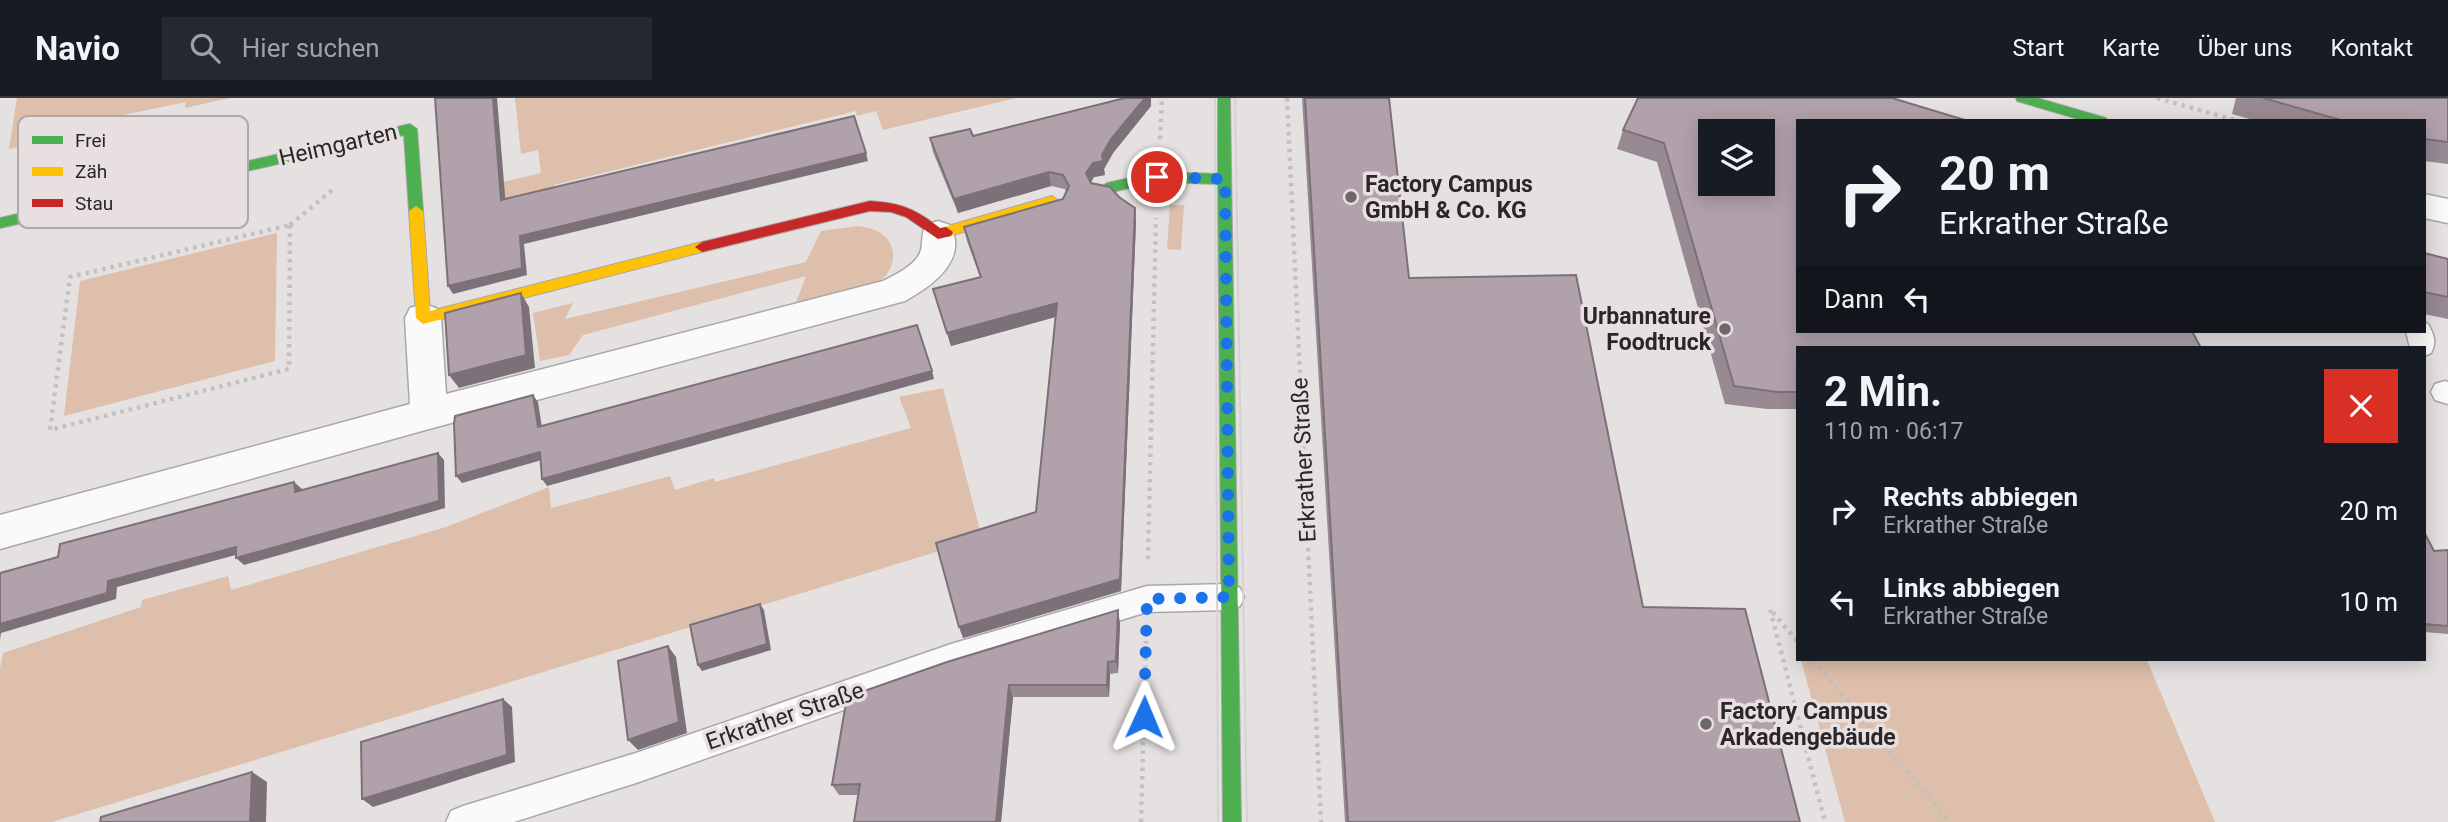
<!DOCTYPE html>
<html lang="de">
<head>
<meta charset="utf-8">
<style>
  body { margin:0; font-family:Roboto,sans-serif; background:#242831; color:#f1f3f6; height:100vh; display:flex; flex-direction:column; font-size:26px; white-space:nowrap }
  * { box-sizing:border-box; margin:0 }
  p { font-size:23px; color:#9ea1a6 }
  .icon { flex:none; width:38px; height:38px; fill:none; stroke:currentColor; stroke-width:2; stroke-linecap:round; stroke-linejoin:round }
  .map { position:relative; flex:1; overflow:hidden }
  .side { position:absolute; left:1796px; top:248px; width:630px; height:315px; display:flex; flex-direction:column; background:#171b24; border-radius:0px; box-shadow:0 4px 18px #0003 }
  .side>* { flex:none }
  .top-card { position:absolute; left:1796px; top:21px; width:630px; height:214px; border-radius:0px; box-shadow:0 4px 18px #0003; background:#171b24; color:#f1f3f6; overflow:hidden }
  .buttons { position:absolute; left:1698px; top:21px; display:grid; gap:14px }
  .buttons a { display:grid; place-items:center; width:77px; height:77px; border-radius:0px; background:#171b24; box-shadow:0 4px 18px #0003; font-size:35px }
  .pin { position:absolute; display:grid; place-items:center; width:60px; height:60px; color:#fff; margin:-30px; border:4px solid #fff; border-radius:50%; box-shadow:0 2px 7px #0007 }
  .me { position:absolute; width:77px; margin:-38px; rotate:1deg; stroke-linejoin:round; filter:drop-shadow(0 0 5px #0008) }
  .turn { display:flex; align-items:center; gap:24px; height:147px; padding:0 28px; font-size:32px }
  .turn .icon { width:91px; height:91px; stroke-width:2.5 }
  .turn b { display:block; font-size:49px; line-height:60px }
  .then { display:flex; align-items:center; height:66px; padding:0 28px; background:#0003; gap:14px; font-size:26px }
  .round { display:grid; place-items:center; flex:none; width:74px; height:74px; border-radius:0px; background:#242831 }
  .summary { display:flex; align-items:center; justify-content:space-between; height:119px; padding:0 28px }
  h1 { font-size:42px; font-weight:700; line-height:52px }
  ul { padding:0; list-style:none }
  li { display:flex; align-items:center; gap:21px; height:91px; padding:0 28px }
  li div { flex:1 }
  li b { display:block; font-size:26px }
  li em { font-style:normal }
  header { display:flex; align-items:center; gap:42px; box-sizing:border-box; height:98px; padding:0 35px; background:#171b24; border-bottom:2px solid #363941 }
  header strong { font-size:33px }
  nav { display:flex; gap:38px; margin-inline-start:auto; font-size:24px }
  .search { width:490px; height:63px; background:#242831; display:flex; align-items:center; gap:18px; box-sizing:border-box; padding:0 24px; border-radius:0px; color:#9ea1a6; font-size:26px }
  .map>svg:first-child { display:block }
  .green { fill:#ddbfac }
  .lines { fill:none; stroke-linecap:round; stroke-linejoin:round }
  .lane-casing { stroke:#aaa7a7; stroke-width:3 }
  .street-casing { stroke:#aaa7a7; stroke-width:3 }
  .fast-casing { stroke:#aaa7a7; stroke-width:2 }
  .slow-casing { stroke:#aaa7a7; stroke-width:2 }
  .jam-casing { stroke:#aaa7a7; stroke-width:2 }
  .path { stroke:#c2c1c1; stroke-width:4.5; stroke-dasharray:3.5 5; stroke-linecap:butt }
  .lane { fill:#fbfafa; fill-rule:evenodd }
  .street { fill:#fbfafa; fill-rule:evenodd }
  .fast { fill:#4caf50; fill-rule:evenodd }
  .slow { fill:#ffc107; fill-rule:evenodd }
  .jam { fill:#c62828; fill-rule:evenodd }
  .tram { stroke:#d4d3d3; stroke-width:2 }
  .wall { fill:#988a93 }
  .shaded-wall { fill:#7c7178 }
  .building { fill:#b1a1ab; stroke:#7c7178; stroke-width:2; fill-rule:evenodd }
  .route { stroke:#1a73e8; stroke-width:12; stroke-dasharray:0 21.6 }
  .poi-dot { fill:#6c6869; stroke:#e7dfe0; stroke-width:2.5 }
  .labels { text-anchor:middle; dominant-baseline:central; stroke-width:7; stroke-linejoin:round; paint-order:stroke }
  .street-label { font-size:23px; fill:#2b2728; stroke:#e7dfe0 }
  .poi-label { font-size:23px; font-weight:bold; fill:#2b2728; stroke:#e7dfe0; text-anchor:start }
  .key { fill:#e7dfe0; stroke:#afa8a9; stroke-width:2 }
  .key-label { font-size:19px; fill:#2b2728 }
</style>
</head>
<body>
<header>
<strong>Navio</strong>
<div class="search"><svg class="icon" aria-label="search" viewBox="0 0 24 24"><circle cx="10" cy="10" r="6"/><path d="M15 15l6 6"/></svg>Hier suchen</div>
<nav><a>Start</a><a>Karte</a><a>Über uns</a><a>Kontakt</a></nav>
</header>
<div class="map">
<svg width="2448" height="724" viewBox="0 0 2448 724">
  <rect width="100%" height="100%" fill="#e5e1e1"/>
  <!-- green -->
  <g class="green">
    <polygon points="17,0 230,0 185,10 186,4 46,33 46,43 9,51"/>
    <polygon points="515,0 1016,0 883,32 876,13 857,18 856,13 554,87 556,102 523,110 448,97 541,75 538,52 521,56"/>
    <polygon points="1170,107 1184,107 1181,152 1167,151"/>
    <path d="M858 128C872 130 887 134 892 150 895 161 891 173 883 180 871 192 813 202 795 207L806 178 583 237 569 257 540 263 533 215 573 205 565 221 806 164 821 133Z"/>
    <polygon points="277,135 275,263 64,318 80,183"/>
    <polygon points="943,290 982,440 52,724 0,724 0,570 3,555 141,509 142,502 228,478 231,492 446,429 549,389 551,410 670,378 675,392 714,380 715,384 911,330 899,299"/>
    <polygon points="1801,562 2147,562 2215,724 1845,724"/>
  </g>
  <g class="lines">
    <!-- lane casing -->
    <g class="lane-casing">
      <g id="lane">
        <path d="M2424 224 2428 226C2434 236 2437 245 2431 255L2424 258V250H2410L2406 233H2424Z"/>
        <polygon points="2445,283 2448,284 2448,306 2435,302 2431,294 2435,286"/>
        <polygon points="1229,486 1240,490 1244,499 1240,508 1229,512 1147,514 951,574 639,684 514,724 446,724 451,713 463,708 639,654 951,546 1147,488"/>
      </g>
    </g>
    <!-- street casing -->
    <g class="street-casing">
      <g id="street">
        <polygon points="2424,96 2448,101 2448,125 2424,120"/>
        <path d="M938 123 950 127C969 162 932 188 905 203L429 331 0 451V417L410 306 405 220 410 210 423 206 436 210 441 220 446 296 883 183C895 177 914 168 920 155 924 145 920 137 926 127Z"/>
      </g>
    </g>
    <!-- fast casing -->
    <g class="fast-casing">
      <g id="fast">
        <polygon points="1218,0 1230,0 1241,724 1223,724 1218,86 1157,84 1107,95 1100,90 1107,85 1157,74 1218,76"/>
        <polygon points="2016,0 2037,0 2106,20 2107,23 2085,23 2017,3"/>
        <polygon points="410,26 417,31 423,113 416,118 409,113 404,37 0,130 0,120"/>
      </g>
    </g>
    <!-- slow casing -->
    <g class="slow-casing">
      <g id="slow">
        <polygon points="1052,98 1059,103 1057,107 946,139 939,134 941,130"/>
        <polygon points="416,108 423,113 430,213 702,144 709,149 702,154 423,226 416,220 409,113"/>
      </g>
    </g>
    <!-- jam casing -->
    <g class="jam-casing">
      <path id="jam" d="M870 103C902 105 915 111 940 130L946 129 953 134 951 138 938 141 906 119 891 114 870 113 702 154 695 149 702 144Z"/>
    </g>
    <!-- path -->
    <g class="path">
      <polyline points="1287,0 1321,724"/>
      <polyline points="2157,0 2238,23"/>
      <polyline points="1160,41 1162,0"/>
      <polygon points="290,127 289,271 50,332 70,179"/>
      <polyline points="290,127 336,89"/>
      <polyline points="1148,461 1156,120"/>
      <polyline points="1797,543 1770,511 1825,724"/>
      <polyline points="1813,562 1949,724"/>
      <polyline points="1141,724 1146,543"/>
    </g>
    <!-- lane -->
    <use href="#lane" class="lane"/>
    <!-- street -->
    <use href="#street" class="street"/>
    <!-- fast -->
    <use href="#fast" class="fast"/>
    <!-- slow -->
    <use href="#slow" class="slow"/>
    <!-- jam -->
    <use href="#jam" class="jam"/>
    <!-- tram -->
    <g class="tram">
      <polyline points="1215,0 1218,724"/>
      <polyline points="1235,0 1247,724"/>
    </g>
  </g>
  <!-- wall -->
  <g class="wall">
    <polygon points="1302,0 1389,0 1409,180 1643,509 1800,724 1345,724"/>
    <polygon points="1638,0 1797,250 1797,311 1767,311 1725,306 1657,64 1617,51 1623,32"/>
    <polygon points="2236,0 2448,0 2448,66 2424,63 2424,23 2257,23 2232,16"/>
    <polygon points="1151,8 1113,55 1104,71 1105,77 1094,79 1091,84 1119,99 1135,110 1136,124 1121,493 963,540 1036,414 1055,219 951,248 933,191 980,179 967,143 964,129 1063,101 1066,94 1065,91 1051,88 958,115 933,54 930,40 973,38"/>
    <polygon points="2424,155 2448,161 2448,221 2424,216"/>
    <polygon points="2424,434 2434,453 2448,452 2448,536 2424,534"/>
    <polygon points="1120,525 1118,575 1110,576 1109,599 1013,599 1001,724 854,724 858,697 839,697 832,687"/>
  </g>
  <!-- shaded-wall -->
  <g class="shaded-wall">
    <polygon points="493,0 497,0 506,109 501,102"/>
    <polygon points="1145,0 1151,0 1151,8 1113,55 1104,71 1105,77 1094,79 1088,89 1086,75 1093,65 1102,57 1111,41"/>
    <polygon points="866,55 868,63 524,146 527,177 453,196 448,188 520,138"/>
    <polygon points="1049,74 1051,88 958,115 954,101"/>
    <polygon points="1135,110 1136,124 1121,493 963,540 959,529 1120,481"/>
    <polygon points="521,195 529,209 535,270 459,290 449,277"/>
    <polygon points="1057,205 1059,218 951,248 947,235"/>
    <polygon points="932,273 934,281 547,388 542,381"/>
    <polygon points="533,297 538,304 543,336 538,329"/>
    <polygon points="540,354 545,361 462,385 456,378"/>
    <polygon points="438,355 444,362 445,410 244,467 236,460"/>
    <polygon points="294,384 302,391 302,401 295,394"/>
    <polygon points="236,449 243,455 117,489 116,501 1,535 0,542 0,526 108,483"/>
    <polygon points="760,506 764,512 771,552 702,573 698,567"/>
    <polygon points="1118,512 1120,525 1118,575 1116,563"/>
    <polygon points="668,548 676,559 687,635 638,652 628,642"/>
    <polygon points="1108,564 1110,576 1109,599 1107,587"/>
    <polygon points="1009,587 1013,599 1001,724 996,724"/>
    <polygon points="503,601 512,609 515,664 373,709 362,701"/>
    <polygon points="252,674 267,684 266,724 250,724"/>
  </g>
  <!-- building -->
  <g class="building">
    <polygon points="435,0 493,0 501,102 854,18 866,55 520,138 522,170 448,188"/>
    <polygon points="1125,0 1145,0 1111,41 1102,57 1103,63 1093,65 1086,75 1091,85 1110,89 1119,99 1135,110 1120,481 959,529 936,445 1036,414 1057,205 947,235 933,191 981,179 964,129 1063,101 1069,88 1063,77 1049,74 954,101 930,40 970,31 973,38"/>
    <polygon points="1305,0 1389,0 1409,180 1576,177 1643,509 1745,511 1800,724 1348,724"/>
    <path d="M1638 0H1892L1968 23H1797V233H2192L2201 250H1797V294H1777L1734 288 1664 45 1623 32ZM1710 33H1762V86H1710Z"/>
    <polygon points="2263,0 2448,0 2448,44 2424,41 2424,23 2344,23"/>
    <polygon points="2424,155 2448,161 2448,199 2424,194"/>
    <polygon points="521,195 526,257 449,277 445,215"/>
    <polygon points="917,227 932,273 542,381 540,354 456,378 454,325 455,318 533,297 538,329"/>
    <polygon points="438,355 439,403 236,460 236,449 108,483 107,495 0,526 0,475 58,459 60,446 294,384 295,394"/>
    <polygon points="2424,434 2434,453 2448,452 2448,528 2424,526"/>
    <polygon points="760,506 767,546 698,567 690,527"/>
    <polygon points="1118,512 1116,563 1108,564 1107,587 1009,587 996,724 854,724 860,686 832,687 847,599 947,564"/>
    <polygon points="668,548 679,624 628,642 618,563"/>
    <polygon points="503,601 507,657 362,701 361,644"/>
    <polygon points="252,674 250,724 100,724 101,719"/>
  </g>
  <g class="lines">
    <!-- route -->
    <polyline class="route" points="1144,619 1147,501 1229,499 1225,81 1157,79"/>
  </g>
  <!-- markers -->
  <g class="poi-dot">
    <circle cx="1351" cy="99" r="7"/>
    <circle cx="1725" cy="231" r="7"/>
    <circle cx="1706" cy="626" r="7"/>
  </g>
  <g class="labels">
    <!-- street labels -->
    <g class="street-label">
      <text transform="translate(338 47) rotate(-13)">Heimgarten</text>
      <text transform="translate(1304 362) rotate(-93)">Erkrather Straße</text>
      <text transform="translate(785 618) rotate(-19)">Erkrather Straße</text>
    </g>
    <!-- poi labels -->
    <g class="poi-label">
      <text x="1365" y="86">Factory Campus<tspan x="1365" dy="26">GmbH &amp; Co. KG</tspan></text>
      <text x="1711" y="218" text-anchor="end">Urbannature<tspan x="1711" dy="26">Foodtruck</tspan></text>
      <text x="1720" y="613">Factory Campus<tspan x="1720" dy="26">Arkadengebäude</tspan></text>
    </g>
  </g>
  <!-- legend -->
  <rect x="18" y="18" width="230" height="112" rx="10" class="key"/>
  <rect x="32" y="38" width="31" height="8" fill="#4caf50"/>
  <rect x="32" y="69" width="31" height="9" fill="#ffc107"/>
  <rect x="32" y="101" width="31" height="8" fill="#c62828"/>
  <g class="key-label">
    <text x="75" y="49">Frei</text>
    <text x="75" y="80">Zäh</text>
    <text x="75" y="112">Stau</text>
  </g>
</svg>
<div class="buttons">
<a><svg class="icon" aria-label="layers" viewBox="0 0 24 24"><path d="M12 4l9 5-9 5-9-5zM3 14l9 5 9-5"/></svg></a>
</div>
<div class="pin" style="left:1157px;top:79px;background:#d93025"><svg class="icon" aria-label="arrive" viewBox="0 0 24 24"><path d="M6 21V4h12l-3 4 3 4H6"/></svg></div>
<svg class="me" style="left:1144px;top:619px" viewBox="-20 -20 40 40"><path d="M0-17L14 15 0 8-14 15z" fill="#1a73e8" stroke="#fff" stroke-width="4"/></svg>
<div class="top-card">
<div class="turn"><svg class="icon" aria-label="right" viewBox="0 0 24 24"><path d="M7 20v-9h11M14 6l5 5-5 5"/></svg><div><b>20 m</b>Erkrather Straße</div></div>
<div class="then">Dann<svg class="icon" aria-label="left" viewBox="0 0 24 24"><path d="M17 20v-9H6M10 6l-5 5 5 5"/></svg></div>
</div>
<section class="side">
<div class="summary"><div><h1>2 Min.</h1><p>110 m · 06:17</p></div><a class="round" style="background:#d93025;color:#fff"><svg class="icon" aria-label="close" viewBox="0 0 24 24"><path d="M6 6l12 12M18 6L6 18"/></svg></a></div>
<ul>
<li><svg class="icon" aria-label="right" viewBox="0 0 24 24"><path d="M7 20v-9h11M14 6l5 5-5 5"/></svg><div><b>Rechts abbiegen</b><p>Erkrather Straße</p></div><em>20 m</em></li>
<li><svg class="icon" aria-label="left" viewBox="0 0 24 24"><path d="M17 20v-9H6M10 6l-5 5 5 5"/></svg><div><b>Links abbiegen</b><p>Erkrather Straße</p></div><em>10 m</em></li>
</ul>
</section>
</div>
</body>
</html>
